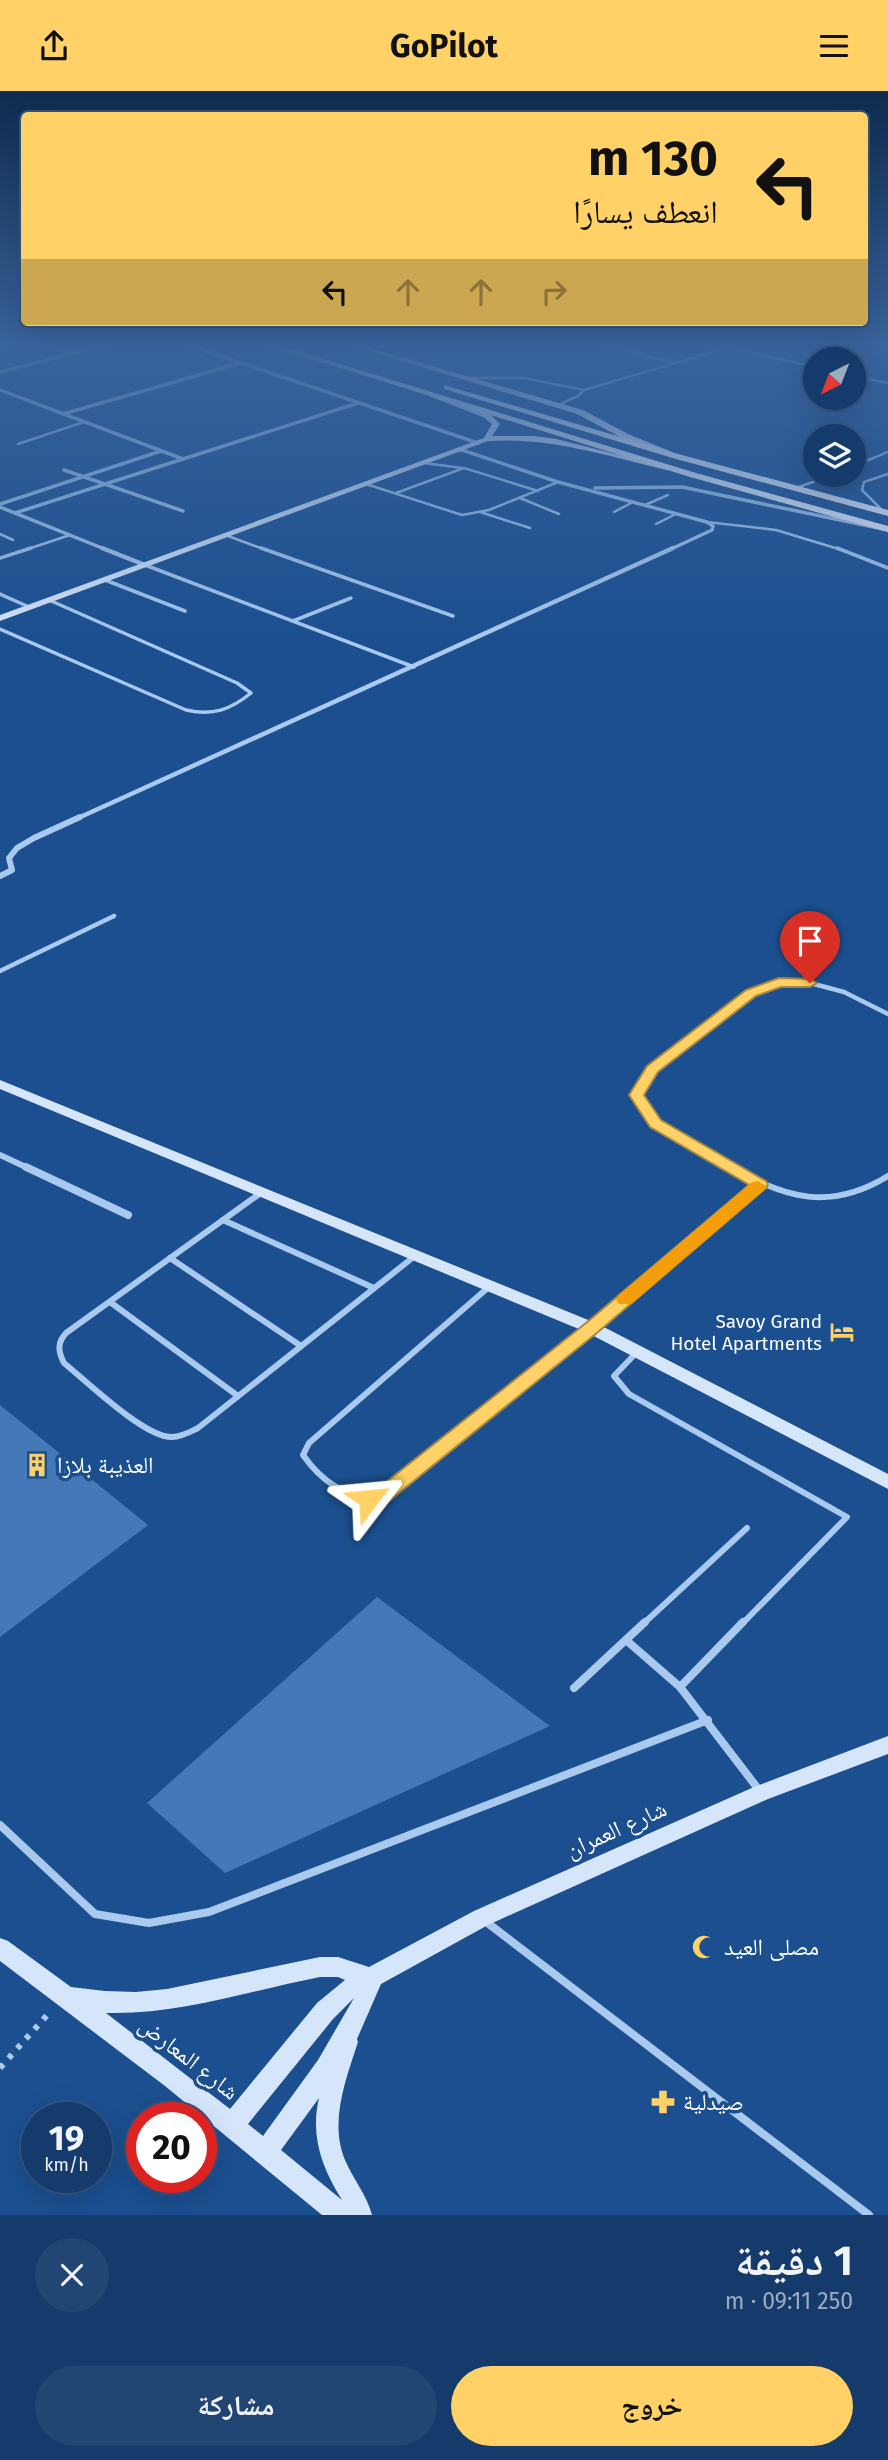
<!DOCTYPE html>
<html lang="ar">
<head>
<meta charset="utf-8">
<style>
  body { margin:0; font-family:"Fira Sans","Noto Naskh Arabic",sans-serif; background:#214673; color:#f1f3f6; direction:rtl; height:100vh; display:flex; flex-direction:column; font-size:26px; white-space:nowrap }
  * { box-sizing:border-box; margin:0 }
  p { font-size:23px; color:#9dadc1 }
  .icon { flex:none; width:38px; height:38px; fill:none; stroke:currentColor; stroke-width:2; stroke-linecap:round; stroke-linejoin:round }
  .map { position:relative; height:2124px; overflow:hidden; direction:ltr }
  .details { display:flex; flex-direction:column; background:#143b6b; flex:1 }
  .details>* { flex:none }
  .guide { position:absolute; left:21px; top:21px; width:847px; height:214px; border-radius:7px; box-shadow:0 7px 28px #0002,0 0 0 2px #33557e; direction:rtl; background:#ffd166; color:#111; overflow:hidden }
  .needle { width:46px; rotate:222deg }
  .fabs { position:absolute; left:803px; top:256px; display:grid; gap:14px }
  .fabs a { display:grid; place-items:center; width:63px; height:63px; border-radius:50%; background:#143b6b; box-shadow:0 7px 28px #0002,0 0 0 2px #33557e; font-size:35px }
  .speed { position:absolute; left:21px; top:2011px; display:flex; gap:14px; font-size:35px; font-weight:700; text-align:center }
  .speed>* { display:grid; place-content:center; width:91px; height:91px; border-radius:50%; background:#143b6b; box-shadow:0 7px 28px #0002,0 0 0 2px #33557e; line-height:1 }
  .speed small { font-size:18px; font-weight:400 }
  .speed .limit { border:10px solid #d22; background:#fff; color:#111 }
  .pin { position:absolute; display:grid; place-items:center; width:60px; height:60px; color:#fff; margin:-72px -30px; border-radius:50% 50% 50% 0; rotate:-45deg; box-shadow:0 0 7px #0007 }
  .pin .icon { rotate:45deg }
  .me { position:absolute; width:77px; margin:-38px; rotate:61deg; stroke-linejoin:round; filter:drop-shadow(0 0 5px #0008) }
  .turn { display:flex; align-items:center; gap:24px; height:147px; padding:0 35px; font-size:32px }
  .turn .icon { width:91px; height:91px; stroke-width:2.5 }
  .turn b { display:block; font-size:49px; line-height:60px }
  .lanes { display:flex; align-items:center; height:66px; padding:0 35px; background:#0003; justify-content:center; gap:35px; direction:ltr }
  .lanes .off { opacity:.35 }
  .round { display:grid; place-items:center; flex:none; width:74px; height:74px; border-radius:37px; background:#214673 }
  .headline { display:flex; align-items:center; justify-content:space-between; height:119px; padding:0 35px }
  h1 { font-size:42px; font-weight:700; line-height:52px }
  .button { display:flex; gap:14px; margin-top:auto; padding:14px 35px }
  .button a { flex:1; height:80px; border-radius:42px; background:#ffd166; color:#111; font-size:28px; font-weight:700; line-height:80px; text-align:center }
  .button a+a { background:#214673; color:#f1f3f6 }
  header { display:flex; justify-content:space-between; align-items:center; height:91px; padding:0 35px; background:#ffd166; color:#111; font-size:32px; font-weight:700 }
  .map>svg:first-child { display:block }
  .building { fill:#4478b7 }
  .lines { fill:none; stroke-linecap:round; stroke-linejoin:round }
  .path { stroke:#a9c9ee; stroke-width:6; stroke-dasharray:5 8; stroke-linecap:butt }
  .lane-far4 { stroke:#a9c9ee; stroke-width:2.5 }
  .lane-far3 { stroke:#a9c9ee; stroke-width:3.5 }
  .lane-far2 { stroke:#a9c9ee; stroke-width:4.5 }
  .lane-far1 { stroke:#a9c9ee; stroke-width:6 }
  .lane { stroke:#a9c9ee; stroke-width:8 }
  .street-far3 { stroke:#a9c9ee; stroke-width:3.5 }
  .street-far2 { stroke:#a9c9ee; stroke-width:4.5 }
  .street-far1 { stroke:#a9c9ee; stroke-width:6 }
  .street { stroke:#a9c9ee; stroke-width:8 }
  .secondary { fill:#d6e6fa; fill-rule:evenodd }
  .primary { fill:#f0f6ff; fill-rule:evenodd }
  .route { fill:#ffd166; stroke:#a68842; stroke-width:2 }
  .slow { fill:#f59e0b }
  .labels { text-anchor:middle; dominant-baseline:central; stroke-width:7; stroke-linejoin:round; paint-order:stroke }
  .poi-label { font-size:19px; fill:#fff; stroke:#1b4f8f; text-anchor:end }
  .near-poi-label { font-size:23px; fill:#fff; stroke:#1b4f8f; text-anchor:start }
  .near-street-label { font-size:23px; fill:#fff; stroke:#1b4f8f }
</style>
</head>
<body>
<header><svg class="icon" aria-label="menu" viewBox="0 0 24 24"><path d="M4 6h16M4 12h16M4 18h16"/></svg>GoPilot<svg class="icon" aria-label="share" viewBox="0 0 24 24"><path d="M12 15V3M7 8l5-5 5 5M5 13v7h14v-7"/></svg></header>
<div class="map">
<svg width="888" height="2124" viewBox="0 0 888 2124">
  <rect width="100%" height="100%" fill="#1b4f8f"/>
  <!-- building -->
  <g class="building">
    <polygon points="0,1314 148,1434 0,1546"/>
    <polygon points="377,1506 550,1635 225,1782 147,1712"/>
  </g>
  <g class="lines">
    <!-- path -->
    <polyline class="path" points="0,1977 48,1923"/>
    <!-- lane-far4 -->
    <g class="lane-far4">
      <polyline points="34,251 70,263"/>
      <polyline points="595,251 673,272"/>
      <polyline points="728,257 816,276"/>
      <polyline points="854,285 888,292"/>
      <polyline points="464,287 524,287 584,299"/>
      <polyline points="558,314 578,305 584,299 746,251"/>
      <polyline points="18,353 84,331"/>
      <polyline points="424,372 462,377"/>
      <polyline points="854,375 888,361"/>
      <polyline points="369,394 462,424 489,419 558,391"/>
      <polyline points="796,397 835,383"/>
      <polyline points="396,402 464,377 538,400"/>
      <polyline points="520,407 559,423"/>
      <polyline points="645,414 668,404"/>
      <polyline points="480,421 530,437"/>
      <polyline points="614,421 633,411"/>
      <polyline points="884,421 862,399 864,391 888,383"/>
      <polyline points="707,431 776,439 842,459"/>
      <polyline points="656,433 676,423"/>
      <polyline points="0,443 13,449"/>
      <polyline points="228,445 266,459"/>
      <polyline points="25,459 70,444"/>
    </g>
    <!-- lane-far3 -->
    <g class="lane-far3">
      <polyline points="261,457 453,525"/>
      <polyline points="837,457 888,477"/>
      <polyline points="0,467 31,457"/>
      <polyline points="145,474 414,576"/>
      <polyline points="105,489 185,520"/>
      <polyline points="0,503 29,516"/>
      <polyline points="293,530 351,507"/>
      <path d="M0 538 186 619C213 625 230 619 251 602L237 592 49 509"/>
    </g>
    <!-- lane-far2 -->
    <g class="lane-far2">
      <polyline points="0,880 114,825"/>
      <polyline points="734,1078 656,1032 637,1004 652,978 752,902 779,892 810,892 844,901 888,923"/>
    </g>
    <!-- lane-far1 -->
    <g class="lane-far1">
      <path d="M731 1076C786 1108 831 1120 888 1085"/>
      <path d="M262 1101 66 1242C57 1252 58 1260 64 1272 86 1290 145 1347 172 1346 181 1346 190 1341 198 1337L416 1164"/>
      <polyline points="223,1129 374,1197"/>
      <polyline points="170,1167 301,1255"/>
      <path d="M490 1195 309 1352 303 1364C322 1391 348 1409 382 1405L592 1237 760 1093"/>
      <polyline points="110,1211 238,1305"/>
      <polyline points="637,1261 614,1285 629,1303 847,1426 742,1533"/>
      <polyline points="643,1533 747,1437"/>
    </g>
    <!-- lane -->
    <g class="lane">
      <polyline points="743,1531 680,1596 759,1699"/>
      <polyline points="626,1549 680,1596"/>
      <polyline points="574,1597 645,1531"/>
      <polyline points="0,1734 95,1823 149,1832 209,1821 708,1629"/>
      <polyline points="485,1830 869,2124"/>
    </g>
    <!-- street-far3 -->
    <g class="street-far3">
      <polyline points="179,251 478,352"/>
      <polyline points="0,281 116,251"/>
      <polyline points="0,299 183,368 15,422"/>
      <polyline points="63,323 240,272"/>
      <polyline points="459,358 558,391 707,431 713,435 712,439 669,459"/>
      <polyline points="183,368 358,312"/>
      <polyline points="64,379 183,420"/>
      <polyline points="595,397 682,396 888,439"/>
      <polyline points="0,413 161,360"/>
      <polyline points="0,416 107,459"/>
    </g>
    <!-- street-far2 -->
    <g class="street-far2">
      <polyline points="102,457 145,474"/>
      <polyline points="76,728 673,457"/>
    </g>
    <!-- street-far1 -->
    <g class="street-far1">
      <polyline points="0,785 12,779 9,767 17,757 34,747 80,726"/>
      <polyline points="0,1064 30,1078"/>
    </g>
    <!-- street -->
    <polyline class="street" points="26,1076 128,1124"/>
    <!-- secondary -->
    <g class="secondary">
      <polygon points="340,251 349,251 583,319 628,343 672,361 665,363 622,347 577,323"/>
      <path d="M429 303 489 322 500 333 492 345H534L556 348 671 377 667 379C607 365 550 346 488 350L0 530V524L484 347 492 333 483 326 429 305Z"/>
      <polygon points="0,989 598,1233 888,1383 888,1398 586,1241 0,998"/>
      <path d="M888 1645V1663L768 1708 488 1834 381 1893 357 1948 358 1951C346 1988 329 2031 345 2069 353 2088 367 2104 372 2124H322L165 1995 0 1870V1847L8 1850 71 1896 105 1900 136 1901 167 1898 320 1866H338L369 1876 474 1820 754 1696ZM320 1886H338L345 1889 317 1912 230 2018 106 1922C180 1924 248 1900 320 1886ZM354 1907 318 1969 263 2045 248 2033 333 1928ZM319 2007C310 2045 322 2077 342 2109L281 2059Z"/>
    </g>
    <!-- primary -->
    <g class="primary">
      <polygon points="257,251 268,251 696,382 888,435 888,441 690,386"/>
      <polygon points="444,294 682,364 888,419 888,425 676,368 444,298"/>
    </g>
  </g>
  <!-- sky -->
  <linearGradient id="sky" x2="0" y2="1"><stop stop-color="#0f2b4f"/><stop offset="0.46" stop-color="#39639b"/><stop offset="1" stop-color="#39639b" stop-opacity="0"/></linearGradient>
  <rect width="888" height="548" fill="url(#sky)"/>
  <!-- route -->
  <polygon class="route" points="779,887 810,888 817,892 810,896 781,896 756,905 658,981 644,1004 661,1029 766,1090 768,1093 766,1097 598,1241 389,1410 369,1416 362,1413 359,1408 362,1403 376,1399 586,1232 749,1094 650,1036 629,1004 647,975 746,899"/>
  <!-- slow -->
  <polygon class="slow" points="758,1090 766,1095 764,1099 631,1213 619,1213 616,1208 619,1204 752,1091"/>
  <!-- icons -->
  <defs>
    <g id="hotel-bare" transform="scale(1.89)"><path d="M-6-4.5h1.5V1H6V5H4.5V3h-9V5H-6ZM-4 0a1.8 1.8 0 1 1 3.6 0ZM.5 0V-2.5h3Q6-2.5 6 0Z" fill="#ffd166" stroke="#1b4f8f" stroke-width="2.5" paint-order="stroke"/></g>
    <g id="building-bare" transform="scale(1.89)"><path d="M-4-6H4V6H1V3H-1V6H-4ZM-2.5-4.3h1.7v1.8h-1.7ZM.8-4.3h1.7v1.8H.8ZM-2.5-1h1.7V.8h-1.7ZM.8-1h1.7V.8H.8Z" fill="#ffd166" stroke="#1b4f8f" stroke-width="2.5" paint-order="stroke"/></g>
    <g id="mosque-bare" transform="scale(1.89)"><path d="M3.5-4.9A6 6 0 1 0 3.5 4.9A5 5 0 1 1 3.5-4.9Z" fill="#ffd166" stroke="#1b4f8f" stroke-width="2.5" paint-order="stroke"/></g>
    <g id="pharmacy-bare" transform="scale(1.89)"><path d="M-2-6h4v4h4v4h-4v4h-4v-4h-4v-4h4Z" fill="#ffd166" stroke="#1b4f8f" stroke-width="2.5" paint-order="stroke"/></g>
  </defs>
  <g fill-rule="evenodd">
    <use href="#hotel-bare" x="842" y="1241"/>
    <use href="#building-bare" x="37" y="1374"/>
    <use href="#mosque-bare" x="704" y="1856"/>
    <use href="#pharmacy-bare" x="663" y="2011"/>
  </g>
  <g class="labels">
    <!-- poi labels -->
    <g class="poi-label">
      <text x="822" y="1230">Savoy Grand<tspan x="822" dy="22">Hotel Apartments</tspan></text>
    </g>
    <!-- near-poi labels -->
    <g class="near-poi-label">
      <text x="57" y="1374">العذيبة بلازا</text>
      <text x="724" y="1856">مصلى العيد</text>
      <text x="683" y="2011">صيدلية</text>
    </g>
    <!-- near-street labels -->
    <g class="near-street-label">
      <text transform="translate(616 1738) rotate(-24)">شارع العمران</text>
      <text transform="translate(189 1967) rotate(38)">شارع المعارض</text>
    </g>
  </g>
</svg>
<div class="fabs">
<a><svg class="needle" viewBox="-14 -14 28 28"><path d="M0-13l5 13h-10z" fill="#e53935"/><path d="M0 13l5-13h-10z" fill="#9dadc1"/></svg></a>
<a><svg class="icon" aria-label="layers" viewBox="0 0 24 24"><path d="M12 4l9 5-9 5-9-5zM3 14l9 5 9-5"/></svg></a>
</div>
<div class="speed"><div>19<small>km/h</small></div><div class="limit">20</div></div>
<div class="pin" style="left:810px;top:892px;background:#d93025"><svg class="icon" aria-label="arrive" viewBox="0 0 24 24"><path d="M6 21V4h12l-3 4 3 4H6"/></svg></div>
<svg class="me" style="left:369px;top:1408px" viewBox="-20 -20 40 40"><path d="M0-17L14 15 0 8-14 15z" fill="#ffd166" stroke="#fff" stroke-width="4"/></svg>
<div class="guide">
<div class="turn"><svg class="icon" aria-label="left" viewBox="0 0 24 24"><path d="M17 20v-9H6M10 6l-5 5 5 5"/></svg><div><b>130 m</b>انعطف يسارًا</div></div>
<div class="lanes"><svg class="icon" aria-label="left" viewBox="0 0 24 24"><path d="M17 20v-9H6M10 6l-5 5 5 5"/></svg><svg class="icon off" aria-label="ahead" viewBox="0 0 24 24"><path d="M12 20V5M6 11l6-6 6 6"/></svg><svg class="icon off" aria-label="ahead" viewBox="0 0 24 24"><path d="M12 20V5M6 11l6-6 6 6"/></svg><svg class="icon off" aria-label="right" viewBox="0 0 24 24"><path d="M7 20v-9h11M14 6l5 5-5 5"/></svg></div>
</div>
</div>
<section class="details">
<div class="headline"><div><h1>1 دقيقة</h1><p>250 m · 09:11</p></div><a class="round"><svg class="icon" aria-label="close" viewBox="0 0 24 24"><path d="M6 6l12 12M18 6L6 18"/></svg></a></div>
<div class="button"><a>خروج</a><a>مشاركة</a></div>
</section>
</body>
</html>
